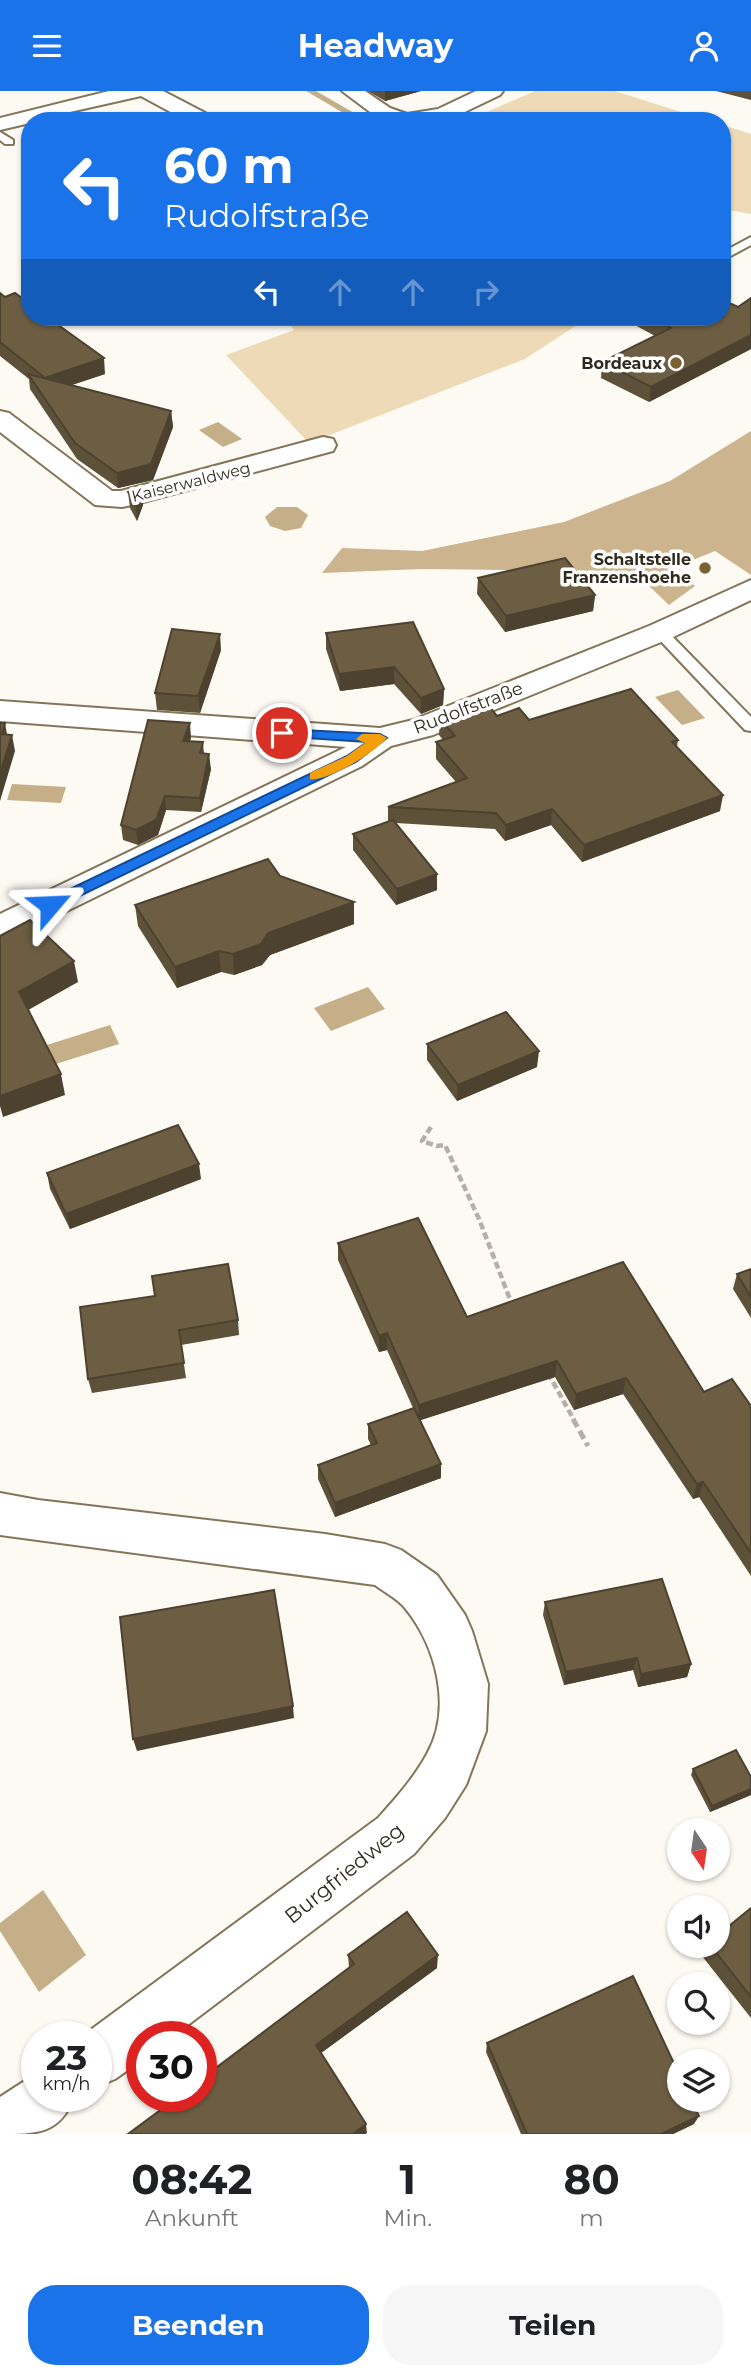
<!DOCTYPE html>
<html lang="de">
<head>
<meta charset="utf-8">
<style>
  body { margin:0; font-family:Montserrat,sans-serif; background:#f6f6f6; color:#202124; height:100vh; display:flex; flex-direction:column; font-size:26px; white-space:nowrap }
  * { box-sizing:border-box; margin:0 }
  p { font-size:23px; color:#757577 }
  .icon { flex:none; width:38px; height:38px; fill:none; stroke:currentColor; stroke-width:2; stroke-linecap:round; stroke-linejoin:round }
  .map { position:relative; height:2043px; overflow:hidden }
  .side { display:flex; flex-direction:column; background:#fff; flex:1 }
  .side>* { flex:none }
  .hud { position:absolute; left:21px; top:21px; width:710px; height:214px; border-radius:28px; box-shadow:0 2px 5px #0004; background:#1a73e8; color:#fff; overflow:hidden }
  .needle { width:46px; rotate:167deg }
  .buttons { position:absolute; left:667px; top:1727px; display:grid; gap:14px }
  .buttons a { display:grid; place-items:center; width:63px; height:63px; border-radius:50%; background:#fff; box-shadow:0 2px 5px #0004; font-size:35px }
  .speed { position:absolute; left:21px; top:1930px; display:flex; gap:14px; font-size:35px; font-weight:700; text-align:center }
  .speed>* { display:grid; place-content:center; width:91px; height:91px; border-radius:50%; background:#fff; box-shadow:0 2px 5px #0004; line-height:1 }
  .speed small { font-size:18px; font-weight:400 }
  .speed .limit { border:10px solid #d22; background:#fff; color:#111 }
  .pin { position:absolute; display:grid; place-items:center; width:60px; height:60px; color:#fff; margin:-30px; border:4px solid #fff; border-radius:50%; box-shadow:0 2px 7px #0007 }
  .me { position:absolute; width:77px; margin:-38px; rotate:64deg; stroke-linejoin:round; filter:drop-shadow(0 0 5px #0008) }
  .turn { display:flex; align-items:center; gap:24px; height:147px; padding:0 28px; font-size:32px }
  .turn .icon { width:91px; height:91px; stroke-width:2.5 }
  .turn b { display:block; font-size:49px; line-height:60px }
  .lanes { display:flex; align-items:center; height:66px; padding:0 28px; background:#0003; justify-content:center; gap:35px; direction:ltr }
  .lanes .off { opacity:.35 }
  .eta { display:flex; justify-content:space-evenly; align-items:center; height:119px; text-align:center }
  .eta b { font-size:42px; font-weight:700; line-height:49px }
  .button { display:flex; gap:14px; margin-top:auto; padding:14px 28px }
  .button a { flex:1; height:80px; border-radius:28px; background:#1a73e8; color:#fff; font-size:28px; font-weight:700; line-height:80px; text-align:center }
  .button a+a { background:#f6f6f6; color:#202124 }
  header { display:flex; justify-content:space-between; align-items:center; height:91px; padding:0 28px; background:#1a73e8; color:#fff; font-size:32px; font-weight:700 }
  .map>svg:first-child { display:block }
  .green { fill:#eedab6 }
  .forest { fill:#ccb58e }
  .water { fill:#c5af88 }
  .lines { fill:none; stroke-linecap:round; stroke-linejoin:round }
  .stream { fill:#c5af88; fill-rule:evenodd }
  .lane-casing { stroke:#847559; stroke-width:4 }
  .street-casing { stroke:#847559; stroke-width:4 }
  .path-far1 { stroke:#b4afa7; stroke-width:4.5; stroke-dasharray:7 3.5; stroke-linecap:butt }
  .path { stroke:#b4afa7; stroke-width:5; stroke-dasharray:9 4.5; stroke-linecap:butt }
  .lane { fill:#fff; fill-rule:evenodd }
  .street { fill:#fff; fill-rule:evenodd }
  .wall { fill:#5e513a }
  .shaded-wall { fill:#4c422f }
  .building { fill:#6d5e43; stroke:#4c422f; stroke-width:2 }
  .route { fill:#1a73e8; stroke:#114b97; stroke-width:2 }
  .slow { fill:#f59e0b }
  .poi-dot { fill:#7a6132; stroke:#fff; stroke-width:2.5 }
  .labels { text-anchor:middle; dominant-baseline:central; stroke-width:7; stroke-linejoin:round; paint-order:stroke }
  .far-poi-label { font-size:16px; font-weight:bold; fill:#312a1f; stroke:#fff; text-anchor:end }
  .far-street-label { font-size:16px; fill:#312a1f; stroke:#fff }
  .street-label { font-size:18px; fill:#312a1f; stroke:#fff }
  .near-street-label { font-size:21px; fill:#312a1f; stroke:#fff }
</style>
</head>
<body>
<header><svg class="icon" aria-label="menu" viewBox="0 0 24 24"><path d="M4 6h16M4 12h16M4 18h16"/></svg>Headway<svg class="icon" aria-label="person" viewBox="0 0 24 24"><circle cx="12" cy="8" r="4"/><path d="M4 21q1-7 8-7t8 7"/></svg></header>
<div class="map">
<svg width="751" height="2043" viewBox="0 0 751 2043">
  <rect width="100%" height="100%" fill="#fdf9f3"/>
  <!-- green -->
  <g class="green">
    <polygon points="535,0 615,0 709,30 466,30"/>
    <polygon points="723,34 751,43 751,123 723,118"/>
    <polygon points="285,226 576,226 583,230 525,268 309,352 226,264 294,239"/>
  </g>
  <!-- forest -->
  <polygon class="forest" points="751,340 751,484 715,460 673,477 695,495 669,514 647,493 607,480 422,478 322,482 342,457 422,460 564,431 670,390"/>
  <!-- water -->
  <g class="water">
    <polygon points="218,331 242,348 223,356 199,339"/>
    <polygon points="277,416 297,416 308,424 301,437 285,440 270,435 265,426"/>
    <polygon points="678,599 705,627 682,634 655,606"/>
    <polygon points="12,693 66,696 61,712 7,709"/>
    <polygon points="368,896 385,918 331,940 314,917"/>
    <polygon points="110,934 119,953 56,973 47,954"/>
    <polygon points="43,1799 86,1864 39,1901 0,1840 0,1832"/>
  </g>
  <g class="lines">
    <!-- stream -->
    <polygon class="stream" points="306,0 316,0 368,30 357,30"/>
    <!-- lane casing -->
    <g class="lane-casing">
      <g id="lane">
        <polygon points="0,41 13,49 13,53 5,53 0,49"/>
        <polygon points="751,146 751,154 723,169 723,161"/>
        <polygon points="660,536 665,538 751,626 751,640 745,639 655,544 652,541"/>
      </g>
    </g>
    <!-- street casing -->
    <g class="street-casing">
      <g id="street">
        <polygon points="109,0 163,0 211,25 213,30 187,30 141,5 30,30 30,32 0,39 0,27"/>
        <polygon points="342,0 365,0 390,17 407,23 438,18 476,0 503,0 500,4 446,30 382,30"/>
        <polygon points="0,320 9,322 112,400 121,400 323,346 333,348 336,354 333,360 132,414 122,416 95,414 0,341"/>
        <polygon points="751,489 751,509 671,547 433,644 391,655 362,675 12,847 0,850 0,823 346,656 0,630 0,610 380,637 413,629 649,535"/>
        <path d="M0 1402 38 1409 325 1443 385 1453 401 1459 437 1484 465 1524 472 1540 488 1593 486 1640 466 1694 445 1727 414 1763 172 1946H142V1969L115 1988 96 1996V1946H81L378 1727C396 1707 414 1687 427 1663 453 1617 436 1555 405 1517 397 1507 384 1501 375 1494L0 1444Z"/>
        <path d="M37 1982V2006H74C60 2043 37 2043 0 2043V2006Z"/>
      </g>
    </g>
    <!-- path-far1 -->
    <g class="path-far1">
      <polyline points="431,1036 422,1050 437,1055 445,1054 479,1128 513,1216"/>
      <polyline points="548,1282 574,1329"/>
    </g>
    <!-- path -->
    <polyline class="path" points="573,1328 588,1355"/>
    <!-- lane -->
    <use href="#lane" class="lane"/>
    <!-- street -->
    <use href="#street" class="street"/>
  </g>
  <!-- wall -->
  <g class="wall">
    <polygon points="368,0 421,0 385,10"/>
    <polygon points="716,0 751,0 751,9"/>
    <polygon points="0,202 105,283 72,294 171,320 173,336 153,389 118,397 77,368 30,298 29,288 0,265"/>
    <polygon points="751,207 751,258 649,311 601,287 602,271 655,245 620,226 723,226"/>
    <polygon points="142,398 143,414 137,430 130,417 128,401"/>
    <polygon points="478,487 595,504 593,520 505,541 477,503"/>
    <polygon points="326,542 444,598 443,614 421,623 394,593 340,600 326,558"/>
    <polygon points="221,559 200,622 157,619 155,602"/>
    <polygon points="497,625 678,649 677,656 720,720 582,771 551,734 505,750 495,738 396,732 437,799 396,814 353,759 353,743 388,731 388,716 456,691 436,668 436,651 443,649 439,644 440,628"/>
    <polygon points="191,647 190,650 203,651 204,662 211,678 201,721 166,719 158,744 138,754 123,749 121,734"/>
    <polygon points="280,785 354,811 354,833 270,864 262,874 234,884 221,881 177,897 138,835 135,814"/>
    <polygon points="427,953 537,976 457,1010 427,969"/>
    <polygon points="47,1082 201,1088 70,1138 50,1098"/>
    <polygon points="338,1152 467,1226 704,1301 751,1315 751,1485 699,1406 693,1408 623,1303 574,1319 555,1286 420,1329 441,1387 335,1426 318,1388 318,1374 371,1354 368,1348 368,1333 413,1317 387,1259 379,1261 338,1169"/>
    <polygon points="751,1178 751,1227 733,1198 737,1183"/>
    <polygon points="80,1216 238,1229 239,1244 181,1254 186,1287 92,1302 88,1288"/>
    <polygon points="545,1511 691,1573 687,1586 638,1596 633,1579 564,1594 543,1524"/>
    <polygon points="693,1678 751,1686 751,1704 710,1721 691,1684"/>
    <polygon points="751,1817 751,1927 702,1865 706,1855 718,1855"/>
    <polygon points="348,1864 437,1877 321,1962 366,2033 367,2042 128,2043 349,1877"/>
    <polygon points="487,1952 694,2033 673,2043 521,2043 486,1961"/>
  </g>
  <!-- shaded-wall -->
  <g class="shaded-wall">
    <polygon points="385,0 421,0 385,10"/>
    <polygon points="751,244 751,258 649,311 651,296"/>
    <polygon points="104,267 105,283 47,302 45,287"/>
    <polygon points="171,320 173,336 153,389 118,397 117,382"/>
    <polygon points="142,398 143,414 137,430 136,414"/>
    <polygon points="595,504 593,520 505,541 506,525"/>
    <polygon points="220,543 221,559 200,622 198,605"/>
    <polygon points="394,576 394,593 340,600 339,583"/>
    <polygon points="444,598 443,614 421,623 421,607"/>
    <polygon points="5,632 8,649 2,643"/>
    <polygon points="190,632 191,647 185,665 183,650"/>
    <polygon points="12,644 15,660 0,710 0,683"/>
    <polygon points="209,663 211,678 201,721 200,707"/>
    <polygon points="723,704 720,720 582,771 584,754"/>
    <polygon points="165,705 166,719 158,744 138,754 136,739"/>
    <polygon points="552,718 551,734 505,750 506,734"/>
    <polygon points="437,783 437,799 396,814 397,798"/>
    <polygon points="354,811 354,833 270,864 262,874 234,884 233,863 268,842"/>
    <polygon points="219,860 221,881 177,897 175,876"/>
    <polygon points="74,870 78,891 23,922 19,901"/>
    <polygon points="539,960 537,976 457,1010 458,994"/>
    <polygon points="61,983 65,1004 3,1026 0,1015 0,1005"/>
    <polygon points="199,1073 201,1088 70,1138 66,1123"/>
    <polygon points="387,1242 387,1259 379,1261 379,1245"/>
    <polygon points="557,1270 555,1286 418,1330 419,1314"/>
    <polygon points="626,1287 623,1303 574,1319 576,1303"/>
    <polygon points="441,1373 441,1387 335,1426 335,1412"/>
    <polygon points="703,1391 699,1406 693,1408 697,1393"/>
    <polygon points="637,1567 633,1579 564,1594 566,1581"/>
    <polygon points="691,1573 687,1586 638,1596 641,1583"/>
    <polygon points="293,1615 294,1627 137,1660 133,1648"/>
    <polygon points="751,1698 751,1704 710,1721 712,1715"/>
    <polygon points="438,1864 437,1877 317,1965 316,1954"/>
    <polygon points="699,2025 694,2033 673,2043 661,2043"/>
    <polygon points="366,2033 366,2043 353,2043"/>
  </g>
  <!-- building -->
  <g class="building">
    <polygon points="0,202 5,206 15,202 30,213 30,226 47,226 104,267 45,287 0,251"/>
    <polygon points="751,207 751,244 651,296 602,271 671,237 650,226 723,226 723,209 738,216"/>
    <polygon points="28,283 171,320 151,373 117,382 75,352"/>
    <polygon points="142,398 136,414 128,401"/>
    <polygon points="565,467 595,504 506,525 478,487"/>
    <polygon points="413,531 444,598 421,607 394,576 339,583 326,542"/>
    <polygon points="172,538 220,543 198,605 155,602"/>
    <polygon points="631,598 678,649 672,651 723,704 584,754 552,718 506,734 496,722 388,716 467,687 436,651 455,645 440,628 455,622 457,627 490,616 497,625 519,617 529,629"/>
    <polygon points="148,629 190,632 183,650 203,651 200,662 209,663 200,707 165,705 156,729 136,739 121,734"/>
    <polygon points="0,632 5,632 2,643 12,644 0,683"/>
    <polygon points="393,729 437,783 397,798 353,743"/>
    <polygon points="268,768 280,785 354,811 268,842 261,853 233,863 219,860 175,876 135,814"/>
    <polygon points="30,829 74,870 19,901 61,983 0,1005 0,845"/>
    <polygon points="506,921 539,960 458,994 427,953"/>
    <polygon points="178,1034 199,1073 66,1123 47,1082"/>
    <polygon points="418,1127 467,1226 623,1171 704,1301 732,1288 751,1315 751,1462 703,1391 697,1393 626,1287 576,1303 557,1270 419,1314 387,1242 379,1245 338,1152"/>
    <polygon points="228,1173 238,1229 179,1239 184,1272 88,1288 80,1216 155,1205 152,1185"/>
    <polygon points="751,1178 751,1206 737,1183"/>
    <polygon points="414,1317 441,1373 335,1412 318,1374 377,1352 368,1333"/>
    <polygon points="662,1488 691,1573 641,1583 637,1567 566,1581 545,1511"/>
    <polygon points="274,1499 293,1615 133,1648 120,1526"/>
    <polygon points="736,1659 751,1686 751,1698 712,1715 693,1678"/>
    <polygon points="751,1817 751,1906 711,1855 718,1855 718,1844"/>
    <polygon points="407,1821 438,1864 316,1954 366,2033 353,2043 128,2043 178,2006 201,2006 201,1988 354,1873 348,1864"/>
    <polygon points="633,1885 679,1983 679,2009 691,2009 699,2025 661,2043 527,2043 487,1952"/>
  </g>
  <!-- route -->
  <polygon class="route" points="282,638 380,643 387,647 356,671 55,817 45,817 43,814 45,810 347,665 367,651 277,645 275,642"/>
  <!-- slow -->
  <path class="slow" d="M362 643H380L387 647C375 661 328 691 310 688V682L347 665 365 652 356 648Z"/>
  <!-- markers -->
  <g class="poi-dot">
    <circle cx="676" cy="272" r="7"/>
    <circle cx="705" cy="477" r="7"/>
  </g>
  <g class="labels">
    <!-- far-poi labels -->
    <g class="far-poi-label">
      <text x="662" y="272">Bordeaux</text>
      <text x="691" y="468">Schaltstelle<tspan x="691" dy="18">Franzenshoehe</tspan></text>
    </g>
    <!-- far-street labels -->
    <g class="far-street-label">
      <text transform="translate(191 391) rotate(-14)">Kaiserwaldweg</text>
    </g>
    <!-- street labels -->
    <g class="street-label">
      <text transform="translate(468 617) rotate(-21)">Rudolfstraße</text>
    </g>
    <!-- near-street labels -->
    <g class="near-street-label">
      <text transform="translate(344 1782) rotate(-39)">Burgfriedweg</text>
    </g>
  </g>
</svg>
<div class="buttons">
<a><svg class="needle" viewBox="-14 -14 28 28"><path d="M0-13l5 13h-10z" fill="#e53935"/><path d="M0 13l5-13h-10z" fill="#757577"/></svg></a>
<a><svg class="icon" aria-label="sound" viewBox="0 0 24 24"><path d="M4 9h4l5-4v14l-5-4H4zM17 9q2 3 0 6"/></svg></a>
<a><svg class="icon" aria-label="search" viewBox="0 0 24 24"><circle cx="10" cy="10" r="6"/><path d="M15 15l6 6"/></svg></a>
<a><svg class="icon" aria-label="layers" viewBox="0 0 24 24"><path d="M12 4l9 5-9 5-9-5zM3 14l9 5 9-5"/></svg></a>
</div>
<div class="speed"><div>23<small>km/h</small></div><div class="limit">30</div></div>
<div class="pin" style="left:282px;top:642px;background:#d93025"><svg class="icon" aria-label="arrive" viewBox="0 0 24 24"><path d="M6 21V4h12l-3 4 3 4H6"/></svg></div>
<svg class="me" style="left:50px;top:814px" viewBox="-20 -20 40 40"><path d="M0-17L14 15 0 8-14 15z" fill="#1a73e8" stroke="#fff" stroke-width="4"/></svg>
<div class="hud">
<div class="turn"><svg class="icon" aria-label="left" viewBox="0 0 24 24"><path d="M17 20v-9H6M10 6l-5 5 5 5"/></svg><div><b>60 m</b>Rudolfstraße</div></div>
<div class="lanes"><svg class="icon" aria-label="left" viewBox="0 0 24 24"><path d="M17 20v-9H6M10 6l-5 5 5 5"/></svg><svg class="icon off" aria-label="ahead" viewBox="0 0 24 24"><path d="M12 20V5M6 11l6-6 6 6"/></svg><svg class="icon off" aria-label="ahead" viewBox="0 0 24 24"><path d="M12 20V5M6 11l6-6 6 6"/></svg><svg class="icon off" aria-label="right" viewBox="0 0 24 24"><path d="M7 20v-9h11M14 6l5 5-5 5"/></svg></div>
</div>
</div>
<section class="side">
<div class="eta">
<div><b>08:42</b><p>Ankunft</p></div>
<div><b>1</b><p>Min.</p></div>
<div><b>80</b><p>m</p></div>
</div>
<div class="button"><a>Beenden</a><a>Teilen</a></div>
</section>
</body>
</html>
